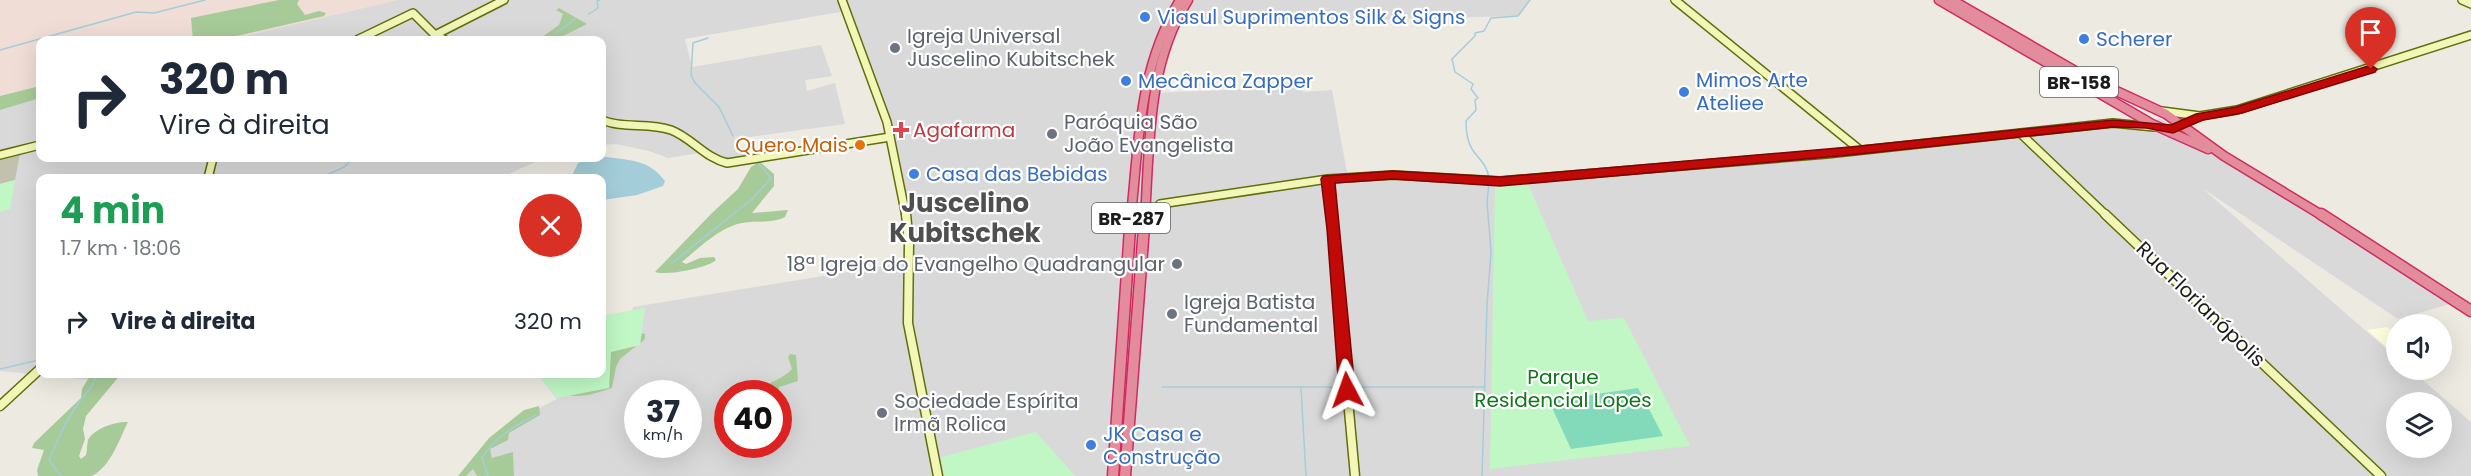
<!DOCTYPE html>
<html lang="pt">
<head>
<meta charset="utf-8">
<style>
  body { margin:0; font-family:Poppins,sans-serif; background:#f2f2f3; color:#1f2937; height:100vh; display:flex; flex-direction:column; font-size:22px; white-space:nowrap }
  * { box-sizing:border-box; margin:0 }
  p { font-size:20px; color:#747a83 }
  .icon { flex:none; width:33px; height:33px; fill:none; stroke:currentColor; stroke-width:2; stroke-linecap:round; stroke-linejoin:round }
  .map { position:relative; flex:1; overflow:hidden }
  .panel { position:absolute; left:36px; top:174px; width:570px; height:204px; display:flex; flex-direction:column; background:#fff; border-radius:12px; box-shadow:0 6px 24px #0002 }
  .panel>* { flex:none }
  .banner { position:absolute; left:36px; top:36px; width:570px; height:126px; border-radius:12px; box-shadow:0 6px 24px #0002; background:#fff; color:#1f2937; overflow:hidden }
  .buttons { position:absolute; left:2386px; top:314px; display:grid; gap:12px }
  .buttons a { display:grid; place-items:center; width:66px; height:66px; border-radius:50%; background:#fff; box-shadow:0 6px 24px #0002; font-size:30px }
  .speed { position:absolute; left:624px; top:380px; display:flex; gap:12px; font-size:30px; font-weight:700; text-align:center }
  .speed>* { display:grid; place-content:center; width:78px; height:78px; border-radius:50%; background:#fff; box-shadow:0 6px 24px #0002; line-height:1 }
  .speed small { font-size:15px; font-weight:400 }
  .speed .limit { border:9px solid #d22; background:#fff; color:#111 }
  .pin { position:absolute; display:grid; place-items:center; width:51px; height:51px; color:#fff; margin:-62px -26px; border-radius:50% 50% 50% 0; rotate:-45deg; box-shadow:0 0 6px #0007 }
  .pin .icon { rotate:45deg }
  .me { position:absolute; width:66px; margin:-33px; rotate:356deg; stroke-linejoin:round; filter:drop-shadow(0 0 4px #0008) }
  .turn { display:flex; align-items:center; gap:21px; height:126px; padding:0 24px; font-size:27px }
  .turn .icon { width:78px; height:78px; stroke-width:2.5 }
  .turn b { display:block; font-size:42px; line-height:51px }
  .round { display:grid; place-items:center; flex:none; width:63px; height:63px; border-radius:32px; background:#f2f2f3 }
  .headline { display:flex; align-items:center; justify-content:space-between; height:102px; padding:0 24px }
  h1 { font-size:36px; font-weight:700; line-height:45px; color:#1e9e55 }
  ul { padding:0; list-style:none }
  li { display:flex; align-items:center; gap:18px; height:90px; padding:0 24px }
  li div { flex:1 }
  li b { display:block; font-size:22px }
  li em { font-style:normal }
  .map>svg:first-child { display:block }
  .residential { fill:#dad9d9; fill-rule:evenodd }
  .education { fill:#fdfedb }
  .military { fill:#efddd6 }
  .construction { fill:#c1c1ae }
  .forest { fill:#a7cb98 }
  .park { fill:#c0f7c5 }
  .pitch { fill:#83daba }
  .water { fill:#a4cdda }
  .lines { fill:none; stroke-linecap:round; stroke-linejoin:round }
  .stream { stroke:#a4cdda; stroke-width:1.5 }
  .secondary-far1-casing { stroke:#616e09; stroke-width:10 }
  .secondary-casing { stroke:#616e09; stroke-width:11 }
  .highway-far1-casing { stroke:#d12a61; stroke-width:11 }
  .highway-casing { stroke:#d12a61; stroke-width:13 }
  .secondary-far1 { stroke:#f2f7b7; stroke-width:7 }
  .secondary { stroke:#f2f7b7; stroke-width:8 }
  .highway-far1 { stroke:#e38c9b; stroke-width:8 }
  .highway { stroke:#e38c9b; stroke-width:10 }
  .route { fill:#c10a07; stroke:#7d0605; stroke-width:1.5 }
  .shop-dot { fill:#3f7fe0; stroke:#fff; stroke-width:2 }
  .worship-dot { fill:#6b7280; stroke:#fff; stroke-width:2 }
  .health-dot { fill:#e0444e; stroke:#fff; stroke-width:2 }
  .food-dot { fill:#e8710a; stroke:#fff; stroke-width:2 }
  .labels { text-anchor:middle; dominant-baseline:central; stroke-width:4.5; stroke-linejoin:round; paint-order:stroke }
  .shield { fill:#fff; stroke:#606060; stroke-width:1.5 }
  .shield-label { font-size:18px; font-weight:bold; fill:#1c1c1c }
  .shop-label { font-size:20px; fill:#366cbe; stroke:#fff; text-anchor:start }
  .worship-label { font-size:20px; fill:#5b616d; stroke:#fff; text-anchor:start }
  .health-label { font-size:20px; fill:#be3a42; stroke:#fff; text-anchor:start }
  .food-label { font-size:20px; fill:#c56008; stroke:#fff; text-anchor:end }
  .street-label { font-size:20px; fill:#1c1c1c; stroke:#fff }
  .park-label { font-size:20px; fill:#0f7619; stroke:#fff }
  .district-label { font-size:26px; font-weight:bold; fill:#4f4f4f; stroke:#fff }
</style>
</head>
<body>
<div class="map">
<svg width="2471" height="476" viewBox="0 0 2471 476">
  <rect width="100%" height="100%" fill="#edeae2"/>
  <!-- residential -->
  <g class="residential">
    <path d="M397 0H1530L1518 16 1169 25 1162 38 1149 93 1301 87 1303 92 1332 90 1348 178 1393 175 1492 182 1827 154 2160 119 2224 156 2457 302 2398 319 2202 188 2397 358V369H2410L2471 422V476H458L480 452 539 408 557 399 540 377 544 374H602V318L607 315 632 311 633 307 908 262 909 244 887 122 846 11 685 39 692 67 821 45 832 76 805 80 807 91 835 83 845 124 734 139 748 153 735 160 706 159 700 153 668 158 649 151 616 144 602 145V40H227ZM638 393H688V444H638ZM728 393H778V444H728ZM2397 402H2442V447H2397Z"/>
    <polygon points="40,86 40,158 544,158 500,178 40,178 40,374 107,374 100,381 0,371 0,96"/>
  </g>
  <!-- education -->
  <polygon class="education" points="2387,327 2397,335 2397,356 2367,330"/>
  <!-- military -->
  <polygon class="military" points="0,0 397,0 227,40 40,40 40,86 0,96"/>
  <!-- construction -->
  <polygon class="construction" points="20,154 15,180 0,184 0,159"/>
  <!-- forest -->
  <g class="forest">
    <polygon points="279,0 299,0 297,4 305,15 319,11 326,13 324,16 219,40 193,40 191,18"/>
    <polygon points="559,8 587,24 555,40 538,40 559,25 563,14 556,10"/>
    <polygon points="40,86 40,98 0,110 0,96"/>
    <path d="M757 163H761L774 174V186L752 213 788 210 785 217C772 224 756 220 742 223 720 227 699 248 682 262L686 264 700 258 714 257 716 260C708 268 666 276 655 272L712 213 738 189 751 167Z"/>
    <path d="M640 333 645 334V339L620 359 616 367 612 388C595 393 577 401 561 392L602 374V348Z"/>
    <path d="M790 354 796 355 798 381 779 387V394L752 393C765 383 781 381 792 369L788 357Z"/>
    <path d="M91 374H121L86 416 83 429 85 439 79 456 81 459 86 455C87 451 87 444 88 440 94 428 117 421 128 422 119 440 111 466 92 476H38L37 470 44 450 32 448 34 443 81 398 82 389Z"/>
    <polygon points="539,406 540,415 509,433 508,440 490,449 492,458 513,452 514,476 477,476 473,469 466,476 458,476 489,438 524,410"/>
  </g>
  <!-- park -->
  <g class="park">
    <polygon points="15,180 10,209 0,212 0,184"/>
    <polygon points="1527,182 1588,321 1624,318 1690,446 1490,469 1495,185"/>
    <polygon points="645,308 640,345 611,352 609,388 557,398 540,377 544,374 602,374 602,318 607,315"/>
    <polygon points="1036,432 1075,476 944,476 941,457"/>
  </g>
  <!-- pitch -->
  <polygon class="pitch" points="1638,388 1663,436 1571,449 1549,401"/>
  <!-- water -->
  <path class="water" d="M607 157C632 161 648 159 665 181L663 186 637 195 602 200V178H571L578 163 589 158Z"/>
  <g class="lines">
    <!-- stream -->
    <g class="stream">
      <polyline points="589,14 598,8 597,1 600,0"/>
      <polyline points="555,34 575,19"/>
      <polyline points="708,38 693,43 691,75 695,83 719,107 733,136"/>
      <polyline points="0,50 136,12 154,13 205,0"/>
      <polyline points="320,178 344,167 353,158"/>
      <path d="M1489 178C1487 164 1479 160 1472 149 1467 141 1466 131 1466 121L1476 110 1475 100 1478 98 1471 89 1473 84 1455 72 1452 59 1475 36V33L1484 31 1491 18 1518 16 1530 0"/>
      <polyline points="672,263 752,199 771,178 759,164"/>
      <polyline points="0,369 39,360"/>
      <polyline points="1162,387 1345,387"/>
      <polyline points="1301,387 1306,476"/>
      <polyline points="1349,387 1485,387"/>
      <path d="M61 476 49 460C57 441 65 422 77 405 85 394 93 387 98 374"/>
      <path d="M488 476 482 458C495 437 514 426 536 415"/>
      <polyline points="1482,476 1487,305 1491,252 1487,202 1489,183"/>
    </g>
    <!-- secondary-far1 casing -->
    <g class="secondary-far1-casing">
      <g id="secondary-far1">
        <polyline points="842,0 887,122 906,216"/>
        <polyline points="1675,0 1860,150"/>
        <polyline points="2462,0 2471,4"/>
        <polyline points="435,35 504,0"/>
        <polyline points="357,40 413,13 435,35 445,40"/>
        <polyline points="2162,111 2200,116 2237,110 2471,35"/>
        <path d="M602 120C623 129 649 122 671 130 692 138 705 158 727 163L890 137"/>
        <polyline points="2020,133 2107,216"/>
        <polyline points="0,155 40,145"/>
        <polyline points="208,178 213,158"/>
        <polyline points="1328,179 1331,216"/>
        <polyline points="1160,204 1328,179 1393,175 1500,181 1827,154 2113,123 2154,127"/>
      </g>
    </g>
    <!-- secondary casing -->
    <g class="secondary-casing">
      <g id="secondary">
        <polyline points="906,214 909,244 908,323 938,476"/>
        <polyline points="1331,214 1355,476"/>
        <polyline points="2105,214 2381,476"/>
        <polyline points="0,406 40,369"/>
      </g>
    </g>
    <!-- highway-far1 casing -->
    <g class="highway-far1-casing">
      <g id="highway-far1">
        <polyline points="1939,0 2152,124 2208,149"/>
        <polyline points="1952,0 2084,76 2166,114 2224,156 2323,216"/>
        <path d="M1131 216C1139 139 1139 68 1180 0"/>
        <path d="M1145 216C1150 142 1147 65 1188 0"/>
      </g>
    </g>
    <!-- highway casing -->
    <g class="highway-casing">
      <g id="highway">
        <polyline points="2321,214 2471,311"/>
        <polyline points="1113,476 1131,214"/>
        <polyline points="1125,476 1145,214"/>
      </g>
    </g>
    <!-- secondary-far1 -->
    <use href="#secondary-far1" class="secondary-far1"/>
    <!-- secondary -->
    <use href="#secondary" class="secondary"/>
    <!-- highway-far1 -->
    <use href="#highway-far1" class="highway-far1"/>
    <!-- highway -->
    <use href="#highway" class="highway"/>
  </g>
  <!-- route -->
  <polygon class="route" points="2371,65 2377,69 2375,72 2242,113 2203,120 2173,133 2146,128 2113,127 1850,155 1500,186 1393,179 1335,183 1355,390 1352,395 1342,395 1339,390 1327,229 1321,179 1323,176 1393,171 1500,177 1850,147 2113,120 2171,125 2196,114 2236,107"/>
  <!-- markers -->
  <g class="shop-dot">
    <circle cx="1145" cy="17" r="6"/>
    <circle cx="2084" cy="39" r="6"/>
    <circle cx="1126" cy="81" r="6"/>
    <circle cx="1684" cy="92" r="6"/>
    <circle cx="914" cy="174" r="6"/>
    <circle cx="1091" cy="445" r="6"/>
  </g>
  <g class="worship-dot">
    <circle cx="895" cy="48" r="6"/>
    <circle cx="1052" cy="134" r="6"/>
    <circle cx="1177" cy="264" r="6"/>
    <circle cx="1172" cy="314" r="6"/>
    <circle cx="882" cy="413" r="6"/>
  </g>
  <path class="health-dot" d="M898 121h6v6h6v6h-6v6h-6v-6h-6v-6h6z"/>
  <circle class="food-dot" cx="860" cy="145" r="6"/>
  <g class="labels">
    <!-- shield labels -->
    <g class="shield">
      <rect x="2040" y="67" width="78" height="30" rx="4.5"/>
      <rect x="1092" y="203" width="78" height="30" rx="4.5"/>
    </g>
    <g class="shield-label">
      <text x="2079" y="82">BR-158</text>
      <text x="1131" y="218">BR-287</text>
    </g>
    <!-- shop labels -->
    <g class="shop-label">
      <text x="1157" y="17">Viasul Suprimentos Silk &amp; Signs</text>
      <text x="2096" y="39">Scherer</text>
      <text x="1696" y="80">Mimos Arte<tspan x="1696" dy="23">Ateliee</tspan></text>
      <text x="1138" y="81">Mecânica Zapper</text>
      <text x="926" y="174">Casa das Bebidas</text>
      <text x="1103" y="434">JK Casa e<tspan x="1103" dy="23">Construção</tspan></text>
    </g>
    <!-- worship labels -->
    <g class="worship-label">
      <text x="907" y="36">Igreja Universal<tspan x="907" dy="23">Juscelino Kubitschek</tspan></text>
      <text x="1064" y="122">Paróquia São<tspan x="1064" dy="23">João Evangelista</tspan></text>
      <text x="1165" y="264" text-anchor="end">18ª Igreja do Evangelho Quadrangular</text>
      <text x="1184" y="302">Igreja Batista<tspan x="1184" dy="23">Fundamental</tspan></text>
      <text x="894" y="401">Sociedade Espírita<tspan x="894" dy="23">Irmã Rolica</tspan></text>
    </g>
    <!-- health labels -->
    <g class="health-label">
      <text x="913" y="130">Agafarma</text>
    </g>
    <!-- food labels -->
    <g class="food-label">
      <text x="848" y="145">Quero Mais</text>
    </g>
    <!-- street labels -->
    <g class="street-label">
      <text transform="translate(2201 304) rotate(44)">Rua Florianópolis</text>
    </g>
    <!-- park labels -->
    <g class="park-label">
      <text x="1563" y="377">Parque<tspan x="1563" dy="23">Residencial Lopes</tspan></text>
    </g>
    <!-- district labels -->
    <g class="district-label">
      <text x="965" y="203">Juscelino<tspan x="965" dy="30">Kubitschek</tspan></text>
    </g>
  </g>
</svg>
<div class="buttons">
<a><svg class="icon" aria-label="sound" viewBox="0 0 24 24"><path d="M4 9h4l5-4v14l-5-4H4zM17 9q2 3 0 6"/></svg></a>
<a><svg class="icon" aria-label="layers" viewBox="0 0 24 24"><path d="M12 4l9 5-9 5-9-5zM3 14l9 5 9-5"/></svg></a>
</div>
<div class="speed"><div>37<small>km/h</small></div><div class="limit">40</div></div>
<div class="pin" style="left:2371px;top:69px;background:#d93025"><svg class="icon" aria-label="arrive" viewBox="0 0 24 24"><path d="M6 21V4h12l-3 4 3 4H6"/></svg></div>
<svg class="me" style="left:1347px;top:390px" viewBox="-20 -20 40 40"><path d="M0-17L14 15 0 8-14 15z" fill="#c10a07" stroke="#fff" stroke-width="4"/></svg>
<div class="banner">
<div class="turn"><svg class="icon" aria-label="right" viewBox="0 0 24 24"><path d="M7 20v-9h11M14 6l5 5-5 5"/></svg><div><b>320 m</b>Vire à direita</div></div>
</div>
<section class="panel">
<div class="headline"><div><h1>4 min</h1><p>1.7 km · 18:06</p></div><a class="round" style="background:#d93025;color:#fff"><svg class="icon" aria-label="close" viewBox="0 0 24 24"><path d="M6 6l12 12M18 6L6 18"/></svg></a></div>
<ul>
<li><svg class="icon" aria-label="right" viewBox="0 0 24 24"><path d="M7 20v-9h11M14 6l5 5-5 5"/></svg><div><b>Vire à direita</b></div><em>320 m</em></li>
</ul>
</section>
</div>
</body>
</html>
